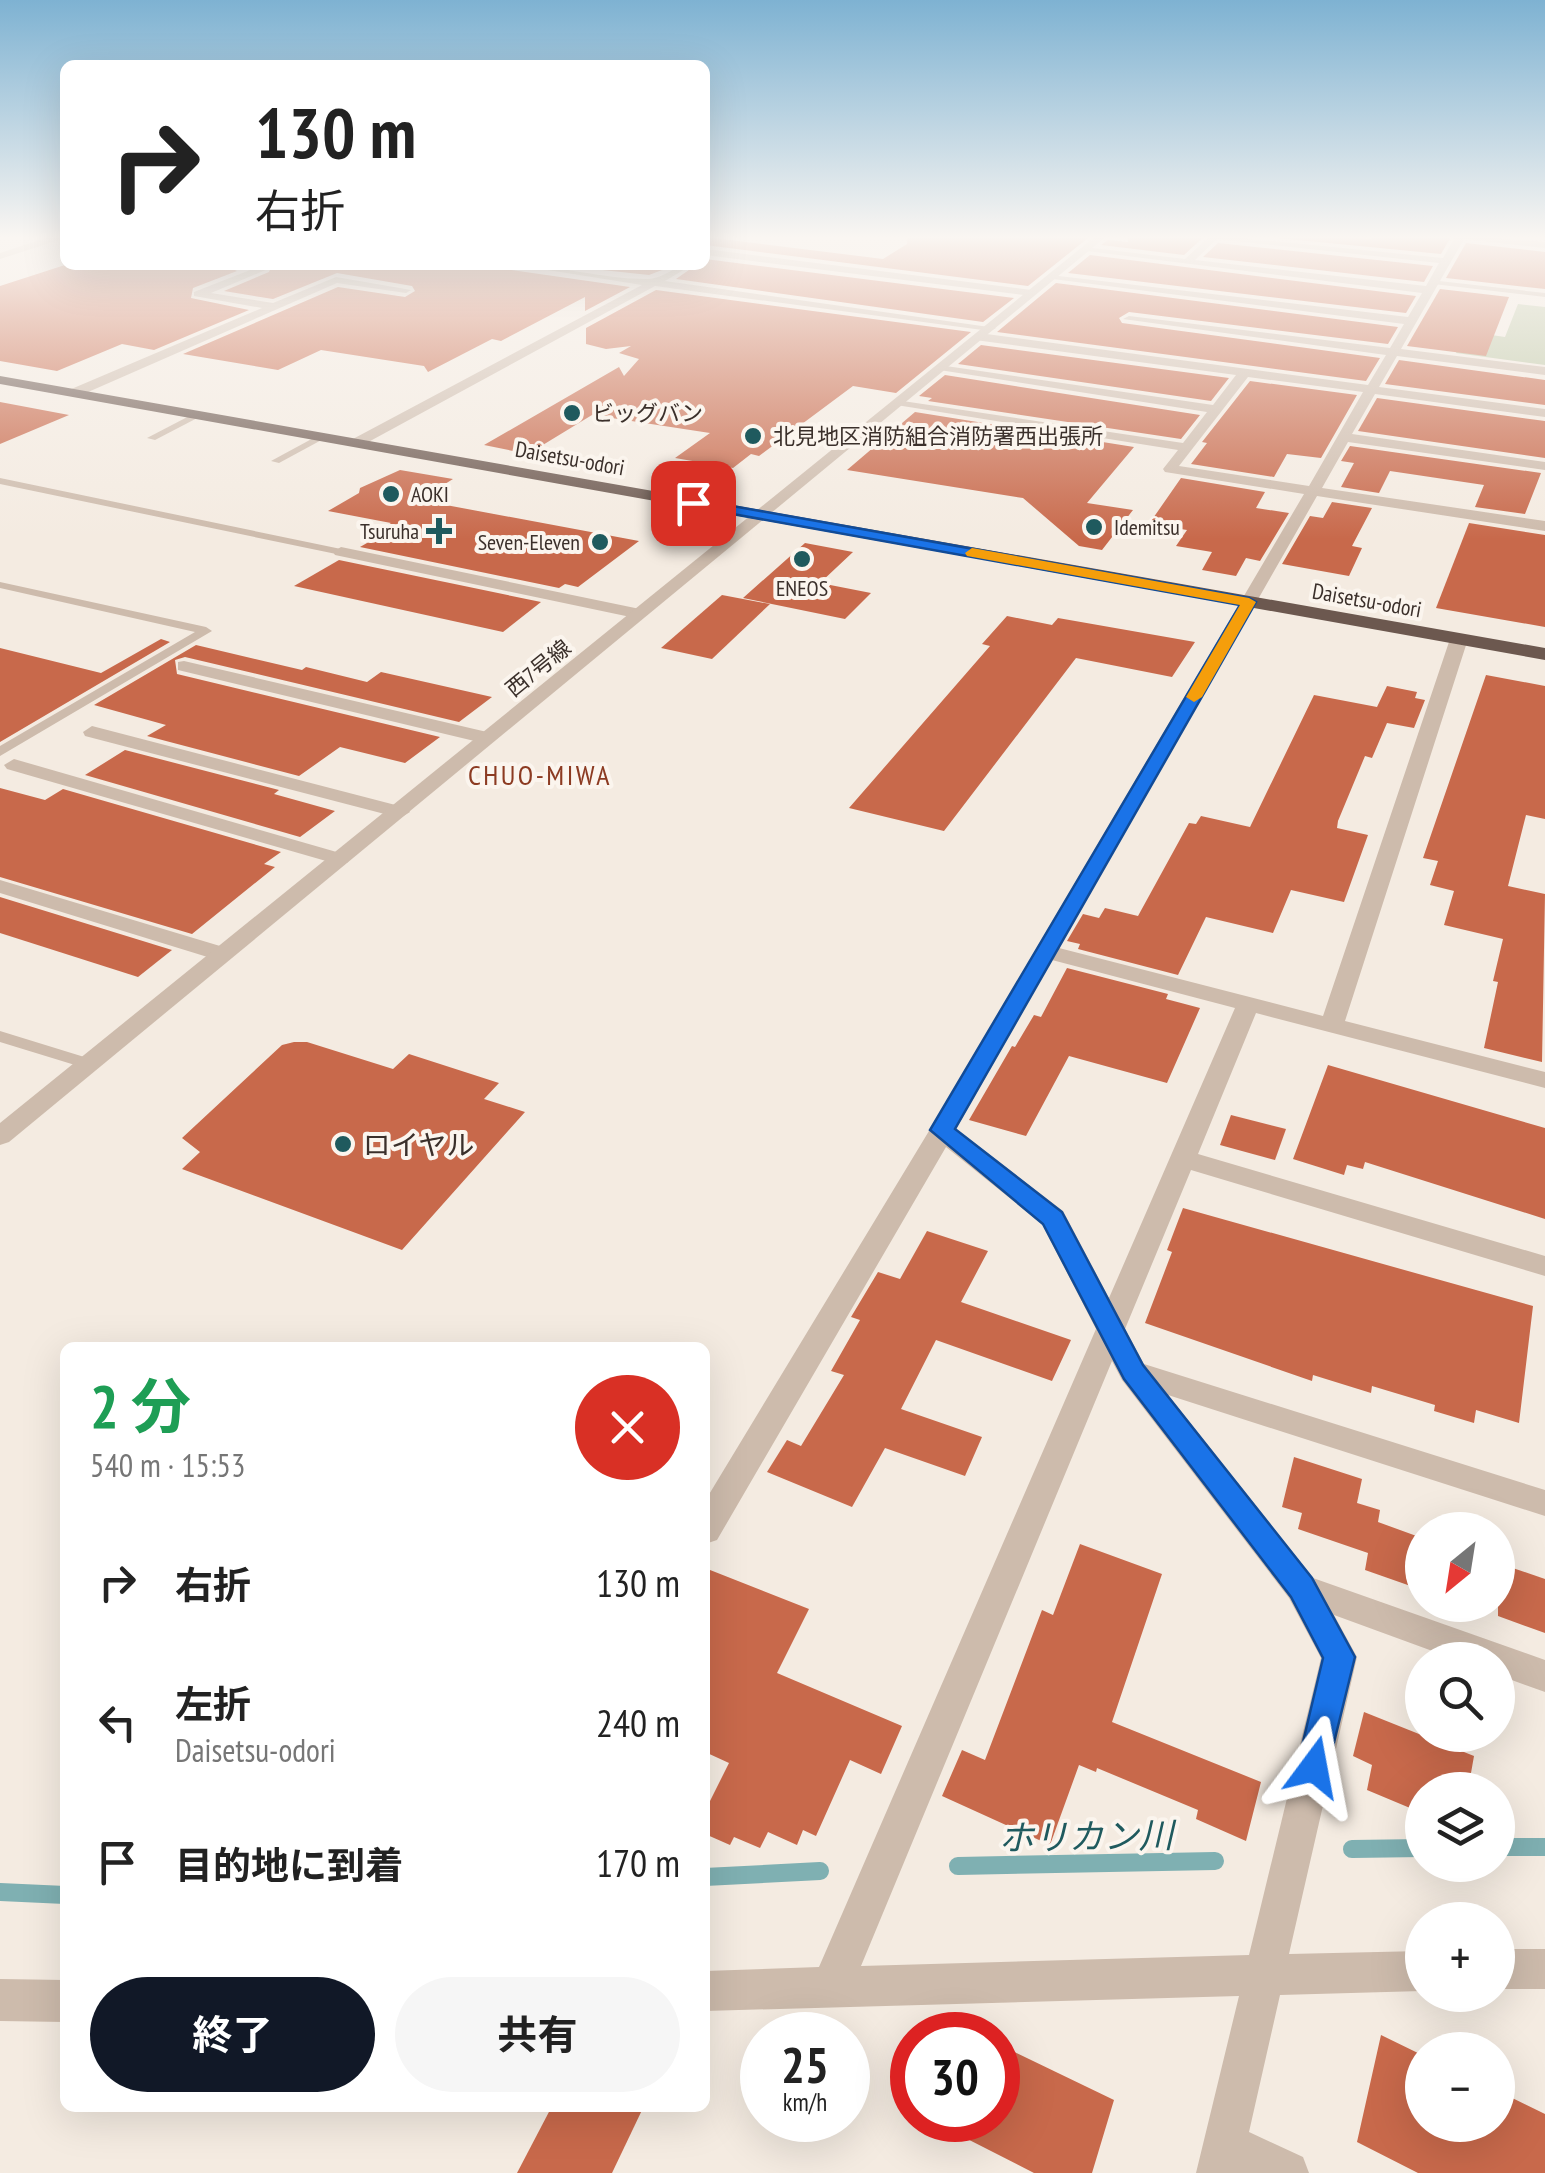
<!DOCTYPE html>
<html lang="ja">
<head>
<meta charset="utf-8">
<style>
  body { margin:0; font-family:"PT Sans Narrow","Noto Sans JP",sans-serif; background:#f6f6f6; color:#222; height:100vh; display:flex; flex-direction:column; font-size:38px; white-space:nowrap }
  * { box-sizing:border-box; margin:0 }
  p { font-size:32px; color:#767676 }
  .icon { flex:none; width:55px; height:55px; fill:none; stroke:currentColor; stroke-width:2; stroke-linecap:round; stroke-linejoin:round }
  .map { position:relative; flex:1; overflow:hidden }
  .sheet { position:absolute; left:60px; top:1342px; width:650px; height:770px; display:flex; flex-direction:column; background:#fff; border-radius:15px; box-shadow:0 10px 40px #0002 }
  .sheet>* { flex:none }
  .hud { position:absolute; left:60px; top:60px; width:650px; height:210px; border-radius:15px; box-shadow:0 10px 40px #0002; background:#fff; color:#222; overflow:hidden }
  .needle { width:65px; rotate:210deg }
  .fabs { position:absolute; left:1405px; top:1512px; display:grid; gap:20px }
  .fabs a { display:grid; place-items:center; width:110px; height:110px; border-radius:50%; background:#fff; box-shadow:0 10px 40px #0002; font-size:50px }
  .speed { position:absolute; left:740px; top:2012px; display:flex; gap:20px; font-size:50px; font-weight:700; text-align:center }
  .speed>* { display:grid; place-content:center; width:130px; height:130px; border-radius:50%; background:#fff; box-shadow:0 10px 40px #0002; line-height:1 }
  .speed small { font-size:25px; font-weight:400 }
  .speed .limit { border:15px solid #d22; background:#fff; color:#111 }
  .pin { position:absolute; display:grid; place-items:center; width:85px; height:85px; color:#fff; margin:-42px; border-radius:20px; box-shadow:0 5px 15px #0006 }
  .me { position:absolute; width:110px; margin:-55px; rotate:13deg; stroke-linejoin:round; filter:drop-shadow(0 0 8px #0008) }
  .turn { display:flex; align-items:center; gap:35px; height:210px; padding:0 30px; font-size:45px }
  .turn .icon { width:130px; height:130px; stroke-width:2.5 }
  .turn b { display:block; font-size:70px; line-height:85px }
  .round { display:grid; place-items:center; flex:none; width:105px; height:105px; border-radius:52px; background:#f6f6f6 }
  .summary { display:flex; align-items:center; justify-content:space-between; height:170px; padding:0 30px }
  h1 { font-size:60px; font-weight:700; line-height:75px; color:#1e9e55 }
  .primary-button { display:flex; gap:20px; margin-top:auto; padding:20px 30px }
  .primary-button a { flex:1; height:115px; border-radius:60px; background:#111827; color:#fff; font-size:40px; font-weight:700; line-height:115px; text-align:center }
  .primary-button a+a { background:#f6f6f6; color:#222 }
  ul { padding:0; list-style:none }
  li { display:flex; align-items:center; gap:30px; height:140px; padding:0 30px }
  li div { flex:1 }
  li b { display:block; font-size:38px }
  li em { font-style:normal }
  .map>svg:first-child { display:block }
  .green { fill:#b8c4a0 }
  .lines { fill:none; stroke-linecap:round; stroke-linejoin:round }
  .stream { stroke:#7fb0b2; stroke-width:18 }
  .building { fill:#c8694b }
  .service { fill:#cdbbac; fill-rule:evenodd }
  .minor { fill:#cdbbac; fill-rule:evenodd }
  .tertiary { fill:#cdbbac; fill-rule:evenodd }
  .trunk { fill:#6c584f; fill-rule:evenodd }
  .route { fill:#1a73e8; stroke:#114b97; stroke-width:2.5 }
  .slow { fill:#f59e0b }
  .poi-dot { fill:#1f5a5e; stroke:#fbf5ee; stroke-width:4 }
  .labels { text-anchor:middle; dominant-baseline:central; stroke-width:8; stroke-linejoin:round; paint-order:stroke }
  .far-poi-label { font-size:22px; fill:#3b302b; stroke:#fbf5ee; text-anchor:start }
  .far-street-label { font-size:22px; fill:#3b302b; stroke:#fbf5ee }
  .far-quarter-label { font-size:28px; letter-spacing:2.5px; fill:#8c3b22; stroke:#fbf5ee }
  .poi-label { font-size:28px; fill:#3b302b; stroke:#fbf5ee; text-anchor:start }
  .near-water-label { font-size:35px; font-style:italic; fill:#1f5a5e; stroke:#fbf5ee }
</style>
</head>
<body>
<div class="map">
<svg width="1545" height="2173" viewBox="0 0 1545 2173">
  <rect width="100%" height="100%" fill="#f4ebe1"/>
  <!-- green -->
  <polygon class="green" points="1518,304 1545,307 1545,365 1456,353 1464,331 1505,337"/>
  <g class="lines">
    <!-- stream -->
    <g class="stream">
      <polyline points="1498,1847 1545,1847"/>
      <polyline points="1352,1849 1422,1848"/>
      <polyline points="958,1866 1215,1861"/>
      <polyline points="705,1877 820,1871"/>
      <polyline points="0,1892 65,1895"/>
    </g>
  </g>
  <!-- building -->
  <g class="building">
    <polygon points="908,235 1088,238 1028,286 705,245 705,237 883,259 907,244"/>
    <polygon points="1128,235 1206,235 1184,255 1101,245 1108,240 1128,242"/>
    <polygon points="1246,235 1371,239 1372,235 1452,235 1441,254"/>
    <polygon points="1218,243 1433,266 1424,282 1203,257"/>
    <polygon points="1466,243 1545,252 1545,289 1446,278"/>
    <polygon points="1090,255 1416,296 1406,313 1068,273"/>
    <polygon points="705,259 1014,298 983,322 676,279 696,265 705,265"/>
    <polygon points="65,265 224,265 237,271 193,288 191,298 249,310 154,350 122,344 57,371 0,361 0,286"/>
    <polygon points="266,265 476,265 630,287 585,311 585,297 501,341 492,339 428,372 424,366 321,350 278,370 183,354 338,287 405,297 415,291 412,286 337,273 273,299 224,291 269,272 271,267"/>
    <polygon points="584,265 675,265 649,275 574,267"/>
    <polygon points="1056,283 1398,327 1388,344 1129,312 1119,318 1122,323 1380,358 1366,381 997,332"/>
    <polygon points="1440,289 1509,297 1486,356 1407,346"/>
    <polygon points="656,290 971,332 896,393 853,386 759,456 751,454 733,468 675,458 710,433 592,415 528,454 484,445 619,367 624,376 639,359 619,353 631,346 606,349 586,344 586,328"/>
    <polygon points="981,345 1229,378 1211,401 958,364"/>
    <polygon points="1399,360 1545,380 1545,405 1385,384"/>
    <polygon points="945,375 1200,415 1181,439 928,401 932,398 919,396"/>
    <polygon points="1250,381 1357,395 1321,458 1287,454 1274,477 1191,464 1207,443 1202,442"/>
    <polygon points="1377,398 1545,421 1545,458 1358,431"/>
    <polygon points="0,402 69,415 0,444"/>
    <polygon points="915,412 1134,447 1087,503 1133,510 1102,550 1079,546 1023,498 847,470"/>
    <polygon points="1350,446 1541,473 1525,514 1475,507 1484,485 1390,471 1379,493 1341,487 1354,463 1341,461"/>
    <polygon points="400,470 453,479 419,500 639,541 578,587 565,584 559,588 360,547 367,543 362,542 391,523 328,511 359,493 360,488"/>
    <polygon points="1181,478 1265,492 1256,508 1289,513 1260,561 1246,558 1236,576 1202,570 1212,552 1176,546 1187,530 1149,524"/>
    <polygon points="1332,502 1372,508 1352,546 1362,548 1349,576 1282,564 1310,516 1323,518"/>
    <polygon points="1469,523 1545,535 1545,627 1436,608"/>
    <polygon points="805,543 853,552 820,583 871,593 845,619 743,598"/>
    <polygon points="339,560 541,602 503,632 294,586"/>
    <polygon points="722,595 770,604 712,659 661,648"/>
    <polygon points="1007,616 1052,625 1058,618 1195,642 1172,677 1076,658 944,831 849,808 990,646 982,644"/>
    <polygon points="161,639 170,642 0,742 0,648 101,673"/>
    <polygon points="196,645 302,670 306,667 367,682 381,672 492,697 459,722 185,657 175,660 177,674 440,737 405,763 340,747 299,776 147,736 166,725 94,705"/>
    <polygon points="1486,675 1545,686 1545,819 1526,815 1508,886 1545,894 1542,1062 1484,1048 1498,982 1493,981 1503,939 1444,925 1454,891 1430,885 1438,861 1423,858"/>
    <polygon points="1387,686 1417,692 1415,698 1425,700 1414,728 1387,723 1372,758 1365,756 1338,821 1337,828 1368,835 1344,902 1291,890 1273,933 1206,917 1178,975 1078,949 1080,944 1067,941 1083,914 1099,918 1105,908 1138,916 1189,823 1196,824 1201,816 1250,827 1314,695 1377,707"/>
    <polygon points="125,750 279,790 274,794 335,811 300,837 85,775"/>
    <polygon points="0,788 45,800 63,789 281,852 264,864 275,867 192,934 0,877"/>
    <polygon points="0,897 172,950 138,977 0,933"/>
    <polygon points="1067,968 1168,994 1166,999 1200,1008 1167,1083 1069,1056 1026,1136 969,1120 1012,1046 1015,1047 1034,1015 1041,1017"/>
    <polygon points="294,1042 307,1042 393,1069 409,1054 499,1083 484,1099 525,1112 402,1250 182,1169 200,1152 182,1138 282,1045"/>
    <polygon points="1328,1065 1545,1128 1545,1219 1365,1162 1363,1169 1347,1165 1344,1175 1293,1159"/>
    <polygon points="1231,1115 1286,1129 1275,1160 1220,1145"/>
    <polygon points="1183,1208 1533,1306 1519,1423 1476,1410 1474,1423 1434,1411 1435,1405 1372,1386 1371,1393 1313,1375 1312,1381 1145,1323 1172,1252 1167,1250"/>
    <polygon points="927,1231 988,1251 961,1302 1071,1340 1052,1381 936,1340 901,1409 982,1437 965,1476 885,1448 852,1507 767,1472 787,1440 801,1446 844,1375 831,1371 860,1320 851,1317 878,1272 900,1279"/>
    <polygon points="1294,1457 1362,1479 1357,1503 1380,1510 1378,1522 1422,1538 1422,1590 1365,1570 1368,1553 1298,1529 1302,1513 1282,1507"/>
    <polygon points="1080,1544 1162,1574 1112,1722 1261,1782 1246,1841 1196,1819 1198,1810 1097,1768 1096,1772 1079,1765 1050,1845 942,1796 962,1750 985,1760 1042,1610 1053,1615"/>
    <polygon points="1498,1563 1545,1579 1545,1633 1498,1616"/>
    <polygon points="705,1568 809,1609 777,1673 902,1726 881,1774 850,1760 816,1836 803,1830 797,1845 768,1832 760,1848 734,1837 730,1845 705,1834 705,1811 729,1763 705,1752"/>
    <polygon points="1364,1712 1474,1756 1468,1790 1422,1790 1422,1813 1367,1790 1372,1765 1353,1756"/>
    <polygon points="1381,2035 1422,2055 1422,2125 1498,2125 1498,2091 1545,2114 1545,2173 1418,2173 1357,2142"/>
    <polygon points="998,2044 1114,2100 1092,2173 1034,2173 930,2120 998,2120"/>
    <polygon points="551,2108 643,2108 612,2173 517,2173"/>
  </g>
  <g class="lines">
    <!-- service -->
    <g class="service">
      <polygon points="1430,280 1545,293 1545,297 1433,284"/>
      <polygon points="195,413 203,415 155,440 147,438"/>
      <polygon points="319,435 327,437 279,463 271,461"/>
      <polygon points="0,478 341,549 346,552 341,555 0,484"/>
      <polygon points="0,582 206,627 212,631 0,756 0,746 195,632 0,588"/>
      <polygon points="0,1031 94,1060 97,1064 88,1069 0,1042"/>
    </g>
    <!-- minor -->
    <g class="minor">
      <polygon points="55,235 65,235 65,238 0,259 0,253"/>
      <path d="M1211 235 1443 258 1456 235 1545 242V248L1464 239 1401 349 1545 367V375L1397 356 1379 387 1545 409V417L1375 394 1352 434 1545 462V470L1348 442 1322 488 1545 521V531L1317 496 1059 948 1323 1016 1450 639 1465 635 1468 639 1345 1021 1545 1072V1088L1256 1013 1198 1154 1545 1256V1276L1191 1170 1125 1329 1144 1364 1545 1490V1516L1168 1395 1313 1578 1545 1660V1692L1498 1675V1660H1457L1334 1615 1357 1657 1289 1954 1422 1951V1991L1280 1995 1249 2132 1303 2157 1309 2173H1196L1239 1996 705 2011V1971L819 1967 1096 1329 1042 1224 946 1147 717 1540 705 1544V1501L929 1131 1304 494 1165 472 1163 469 1178 450 890 404 896 400 1183 443 1207 412 933 369 939 365 1213 405 1236 375 975 340 979 333 1368 385 1386 355 1123 319 1129 316 1390 348 1404 324 1045 278 1050 275 1408 317 1422 293 1079 250 1084 247 1185 259ZM1217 239 1439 263 1426 286 1195 260ZM1248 377 1363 392 1309 486 1179 466ZM1052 960 1235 1008 1109 1298 1063 1211 956 1129ZM1112 1361 1122 1380 1289 1598 1321 1658 1249 1955 861 1966Z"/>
      <polygon points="705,249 1031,290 1037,293 1031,296 705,255"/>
      <polygon points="228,265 268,269 211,293 273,303 336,277 411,290 406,293 337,283 79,396 69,396 69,390 262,308 194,296 194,292 250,270"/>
      <path d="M516 265C560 265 605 280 649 279 664 278 675 265 692 265L665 281 996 328 990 331 655 286 361 446H351V440L642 285Z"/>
      <polygon points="341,547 640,609 648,614 640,619 335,555 333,552"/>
      <polygon points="184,661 487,732 496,738 487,744 178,670 178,662"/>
      <polygon points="92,726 407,808 410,812 400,818 85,736 83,732"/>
      <polygon points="14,759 347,855 350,859 347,863 333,863 7,769 4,765"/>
      <polygon points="0,880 230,949 233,954 222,961 214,959 0,893"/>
      <rect x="1498" y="1949" width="47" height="40"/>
      <polygon points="0,1979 65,1980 65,2022 0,2021"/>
    </g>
    <!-- tertiary -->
    <polygon class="tertiary" points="1097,235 1108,235 9,1142 0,1145 0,1123"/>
    <!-- trunk -->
    <polygon class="trunk" points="0,376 1545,648 1545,660 0,384"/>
  </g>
  <!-- sky -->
  <linearGradient id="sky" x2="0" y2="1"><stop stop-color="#7eb2d2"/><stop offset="0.44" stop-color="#faf6f2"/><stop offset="1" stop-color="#faf6f2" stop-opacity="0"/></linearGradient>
  <rect width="1545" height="539" fill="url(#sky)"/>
  <!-- route -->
  <polygon class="route" points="693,499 1249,598 1256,602 955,1129 1062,1212 1143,1365 1312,1578 1355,1657 1325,1779 1314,1783 1302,1779 1297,1767 1323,1658 1291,1597 1124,1379 1043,1224 930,1130 1240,605 688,506 686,503"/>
  <!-- slow -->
  <polygon class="slow" points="972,548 1249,598 1256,602 1202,697 1194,702 1186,697 1240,605 967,556 965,553"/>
  <!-- markers -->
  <g class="poi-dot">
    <circle cx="572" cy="413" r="10"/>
    <circle cx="753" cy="436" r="10"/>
    <circle cx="391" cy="494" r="10"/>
    <circle cx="1094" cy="527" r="10"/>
    <path d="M434 516h10v10h10v10h-10v10h-10v-10h-10v-10h10z"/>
    <circle cx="600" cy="542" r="10"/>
    <circle cx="802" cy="559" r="10"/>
    <circle cx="343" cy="1144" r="10"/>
  </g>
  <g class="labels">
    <!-- far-poi labels -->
    <g class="far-poi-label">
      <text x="592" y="413">ビッグバン</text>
      <text x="773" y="436">北見地区消防組合消防署西出張所</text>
      <text x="411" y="494">AOKI</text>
      <text x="1114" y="527">Idemitsu</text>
      <text x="419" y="531" text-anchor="end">Tsuruha</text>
      <text x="580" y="542" text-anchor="end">Seven-Eleven</text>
      <text x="802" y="588" text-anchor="middle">ENEOS</text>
    </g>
    <!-- far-street labels -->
    <g class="far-street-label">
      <text transform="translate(570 458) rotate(10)">Daisetsu-odori</text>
      <text transform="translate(1367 600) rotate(10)">Daisetsu-odori</text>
      <text transform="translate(538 668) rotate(-39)">西7号線</text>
    </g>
    <!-- far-quarter labels -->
    <g class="far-quarter-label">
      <text x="540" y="774">CHUO-MIWA</text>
    </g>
    <!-- poi labels -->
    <g class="poi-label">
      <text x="363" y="1144">ロイヤル</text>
    </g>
    <!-- near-water labels -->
    <g class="near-water-label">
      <text transform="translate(1086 1836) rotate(-1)">ホリカン川</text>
    </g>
  </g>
</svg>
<div class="fabs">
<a><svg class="needle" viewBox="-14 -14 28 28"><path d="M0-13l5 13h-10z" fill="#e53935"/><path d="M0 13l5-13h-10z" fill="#767676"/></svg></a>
<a><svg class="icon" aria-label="search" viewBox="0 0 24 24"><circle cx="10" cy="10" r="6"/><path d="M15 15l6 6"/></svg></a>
<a><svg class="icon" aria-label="layers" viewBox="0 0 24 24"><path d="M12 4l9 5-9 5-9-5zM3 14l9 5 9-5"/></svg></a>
<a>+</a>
<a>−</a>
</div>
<div class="speed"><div>25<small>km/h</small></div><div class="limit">30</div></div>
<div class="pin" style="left:693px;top:503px;background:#d93025"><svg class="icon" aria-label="arrive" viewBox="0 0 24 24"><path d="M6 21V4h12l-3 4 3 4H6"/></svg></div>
<svg class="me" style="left:1314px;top:1767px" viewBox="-20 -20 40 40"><path d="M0-17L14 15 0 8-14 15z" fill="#1a73e8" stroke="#fff" stroke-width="4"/></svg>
<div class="hud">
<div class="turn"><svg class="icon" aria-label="right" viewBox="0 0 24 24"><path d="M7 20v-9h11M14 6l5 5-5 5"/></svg><div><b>130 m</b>右折</div></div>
</div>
<section class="sheet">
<div class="summary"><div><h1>2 分</h1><p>540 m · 15:53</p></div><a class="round" style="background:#d93025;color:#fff"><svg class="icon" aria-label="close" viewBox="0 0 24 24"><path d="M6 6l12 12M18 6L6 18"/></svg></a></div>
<ul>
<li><svg class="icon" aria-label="right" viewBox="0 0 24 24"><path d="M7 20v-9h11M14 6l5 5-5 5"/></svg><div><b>右折</b></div><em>130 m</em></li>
<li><svg class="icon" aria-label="left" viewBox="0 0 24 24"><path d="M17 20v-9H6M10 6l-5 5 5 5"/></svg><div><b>左折</b><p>Daisetsu-odori</p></div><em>240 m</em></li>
<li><svg class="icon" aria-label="arrive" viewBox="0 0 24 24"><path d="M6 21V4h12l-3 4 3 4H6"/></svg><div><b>目的地に到着</b></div><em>170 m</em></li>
</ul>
<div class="primary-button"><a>終了</a><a>共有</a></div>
</section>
</div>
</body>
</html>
